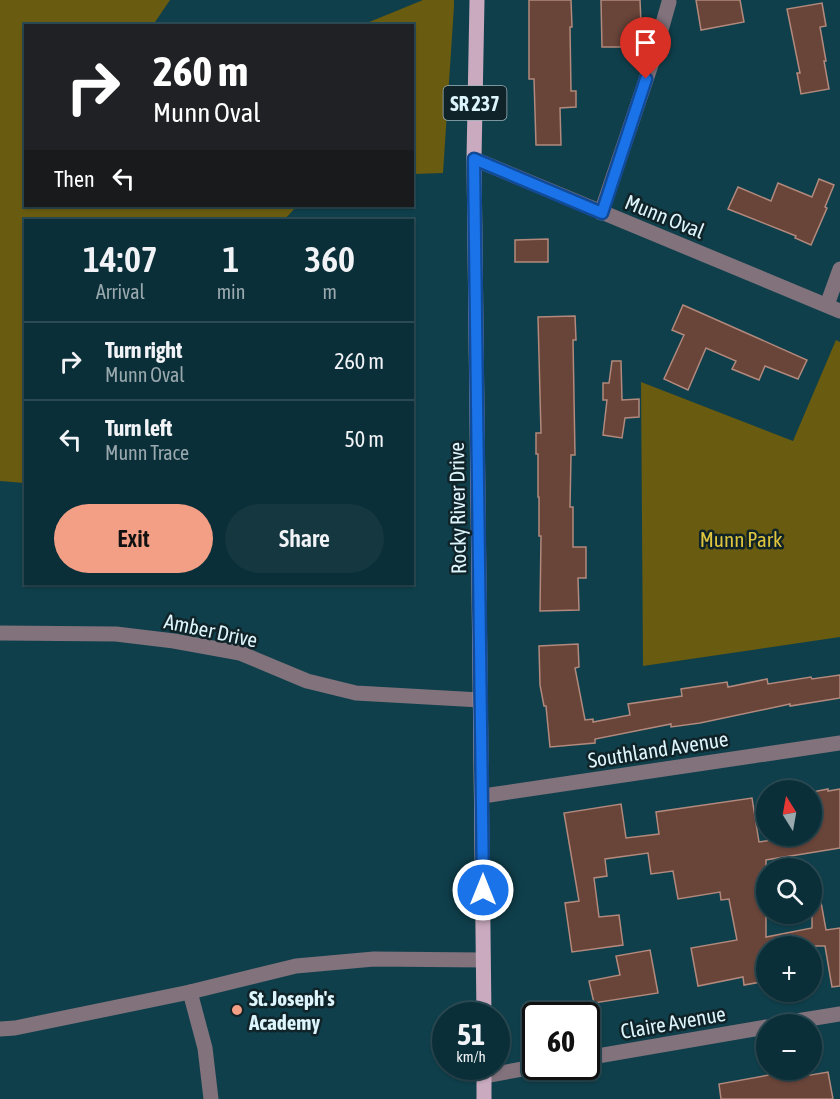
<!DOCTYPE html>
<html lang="en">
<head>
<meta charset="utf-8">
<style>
  body { margin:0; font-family:"Asap Condensed",sans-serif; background:#143740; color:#f1f3f6; height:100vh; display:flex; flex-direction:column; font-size:22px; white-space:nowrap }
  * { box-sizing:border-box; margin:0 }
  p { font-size:20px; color:#9aa9ae }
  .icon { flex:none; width:33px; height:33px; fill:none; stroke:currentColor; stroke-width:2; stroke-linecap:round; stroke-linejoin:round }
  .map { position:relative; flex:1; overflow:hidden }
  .side { position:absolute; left:24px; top:219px; width:390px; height:366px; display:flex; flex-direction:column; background:#0b2f38; border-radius:0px; box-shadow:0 2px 4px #0004,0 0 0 2px #2b4a53 }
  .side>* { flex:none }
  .guide { position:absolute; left:24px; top:24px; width:390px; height:183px; border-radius:0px; box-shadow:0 2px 4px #0004,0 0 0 2px #2b4a53; background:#202124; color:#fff; overflow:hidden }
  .needle { width:39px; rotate:349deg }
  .controls { position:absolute; left:756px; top:780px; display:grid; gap:12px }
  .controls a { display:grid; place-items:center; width:66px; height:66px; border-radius:50%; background:#0b2f38; box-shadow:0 2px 4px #0004,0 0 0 2px #2b4a53; font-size:30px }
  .speed { position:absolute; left:432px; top:1002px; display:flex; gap:12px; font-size:30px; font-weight:700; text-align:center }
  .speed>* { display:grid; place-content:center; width:78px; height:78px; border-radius:50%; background:#0b2f38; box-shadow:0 2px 4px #0004,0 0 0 2px #2b4a53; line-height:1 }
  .speed small { font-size:15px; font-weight:400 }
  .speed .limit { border:3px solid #111; border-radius:9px; background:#fff; color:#111 }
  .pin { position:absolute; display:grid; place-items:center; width:51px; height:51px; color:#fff; margin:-62px -26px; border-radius:50% 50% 50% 0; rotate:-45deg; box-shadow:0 0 6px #0007 }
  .pin .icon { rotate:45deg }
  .me { position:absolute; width:66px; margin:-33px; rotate:0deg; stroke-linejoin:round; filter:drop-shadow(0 0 4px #0008) }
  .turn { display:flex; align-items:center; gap:21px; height:126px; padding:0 30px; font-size:27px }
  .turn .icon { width:78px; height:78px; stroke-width:2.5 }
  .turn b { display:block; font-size:42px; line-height:51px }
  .then { display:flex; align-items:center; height:57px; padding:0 30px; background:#0003; gap:12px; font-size:22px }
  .eta { display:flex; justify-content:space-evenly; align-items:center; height:102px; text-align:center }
  .eta b { font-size:36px; font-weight:600; line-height:42px }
  .button { display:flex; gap:12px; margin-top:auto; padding:12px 30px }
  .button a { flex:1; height:69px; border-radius:36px; background:#f39f85; color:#111; font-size:24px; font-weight:600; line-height:69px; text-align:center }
  .button a+a { background:#143740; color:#f1f3f6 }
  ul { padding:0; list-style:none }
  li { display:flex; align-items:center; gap:18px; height:78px; padding:0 30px; border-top:2px solid #2b4a53 }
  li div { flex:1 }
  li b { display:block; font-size:22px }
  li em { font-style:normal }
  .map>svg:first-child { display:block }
  .green { fill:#695b0f }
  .building { fill:#684439; stroke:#b2897c; stroke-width:1.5 }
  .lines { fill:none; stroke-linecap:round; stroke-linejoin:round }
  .minor { stroke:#81727c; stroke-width:15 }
  .major { stroke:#c9aabf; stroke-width:15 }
  .route-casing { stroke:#114b97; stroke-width:15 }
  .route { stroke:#1a73e8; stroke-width:10 }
  .poi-dot { fill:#f39f85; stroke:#102328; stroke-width:2 }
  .labels { text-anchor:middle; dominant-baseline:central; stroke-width:5; stroke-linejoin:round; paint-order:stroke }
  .shield { fill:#102328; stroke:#9fb5bc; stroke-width:1.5 }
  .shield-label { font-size:20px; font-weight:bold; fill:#dcf4fb }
  .street-label { font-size:21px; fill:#dcf4fb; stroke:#102328 }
  .park-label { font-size:21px; fill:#dfc53d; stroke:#102328 }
  .poi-label { font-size:21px; font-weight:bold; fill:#dcf4fb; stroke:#102328; text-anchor:start }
</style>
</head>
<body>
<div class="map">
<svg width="840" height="1099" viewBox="0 0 840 1099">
  <rect width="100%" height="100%" fill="#0f3f4b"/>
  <!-- green -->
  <g class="green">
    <polygon points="0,0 170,0 153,25 26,26 26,206 297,206 284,220 26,220 25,483 0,481"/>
    <polygon points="423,0 454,0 454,6 443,173 413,174 412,26 362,25"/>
    <polygon points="836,340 840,342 840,637 643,666 641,382 793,441"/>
  </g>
  <!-- building -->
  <g class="building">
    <polygon points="529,0 571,0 572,27 570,27 571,91 576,91 576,107 560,108 561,145 536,145 534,79 529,79"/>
    <polygon points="601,0 640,0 642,47 602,47"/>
    <polygon points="696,0 740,0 744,22 701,30"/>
    <polygon points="822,3 826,26 820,27 826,61 824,61 829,89 801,94 797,73 800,73 787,9"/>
    <polygon points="819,179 834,185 825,207 827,208 811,245 795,238 796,236 728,209 738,187 771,201 778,183 812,197"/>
    <polygon points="548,239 548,262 515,262 515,240"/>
    <polygon points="683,305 807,360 798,379 765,366 759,380 732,369 736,361 706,348 688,390 664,379 684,335 672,330"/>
    <polygon points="575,316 576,340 573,340 575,455 571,455 570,507 573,507 573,547 586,547 586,578 578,578 579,610 540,611 541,536 539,536 539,497 538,497 538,454 536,454 536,433 541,433 538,317"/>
    <polygon points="612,361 621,361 622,400 639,399 639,417 625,418 622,438 603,435 607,400 603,400 603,383 609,383"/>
    <polygon points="578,644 579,667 575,668 585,720 593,719 593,722 630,715 628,704 682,696 681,689 727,682 728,687 767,679 768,684 811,677 812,679 840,675 840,698 790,706 790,704 700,723 671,727 671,724 595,739 595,743 550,747 546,706 544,706 540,685 539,646"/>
    <polygon points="828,789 828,791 840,789 840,848 766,860 766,937 812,928 812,892 819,891 826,930 840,928 840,986 832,987 825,946 766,946 766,969 764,969 766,981 744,985 743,977 698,986 691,948 737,940 729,899 721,900 720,892 678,899 673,871 651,874 648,853 605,859 607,876 594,878 599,917 619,915 623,945 572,952 565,903 579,901 564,813 621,804 626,838 659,834 656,812 752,798 759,842 779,839 780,841 812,836 812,792"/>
    <polygon points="650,950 658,993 594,1003 589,981 620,975 616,956"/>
    <polygon points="786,1072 787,1079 828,1072 833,1099 721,1099 719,1084"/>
  </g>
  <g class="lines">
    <!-- minor -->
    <g class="minor">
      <polyline points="474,159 840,311"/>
      <polyline points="601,213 652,62 669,2"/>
      <polyline points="827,305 840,269"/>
      <polyline points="0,633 116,634 174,641 240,653 307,681 356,693 480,700"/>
      <polyline points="483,796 840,743"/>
      <polyline points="190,992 205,1048 211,1099"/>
      <polyline points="778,1024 840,1014"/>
      <polyline points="0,1029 15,1028 190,992 296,966 374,959 483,960"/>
      <polyline points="586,1058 766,1027"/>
      <polyline points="484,1076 539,1066"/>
    </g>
    <!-- major -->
    <g class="major">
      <polyline points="477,0 474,159 484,1016"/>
      <polyline points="484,1066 484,1099"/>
    </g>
  </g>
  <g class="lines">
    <!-- route casing -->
    <g class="route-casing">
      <polyline id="route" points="483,890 474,159 602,213 646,79"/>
    </g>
    <!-- route -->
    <use href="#route" class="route"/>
  </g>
  <!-- markers -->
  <circle class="poi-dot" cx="237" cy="1010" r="6"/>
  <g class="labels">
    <!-- shield labels -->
    <rect class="shield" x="443.5" y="86" width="63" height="34" rx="4.5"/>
    <g class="shield-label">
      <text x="475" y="103">SR 237</text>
    </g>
    <!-- street labels -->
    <g class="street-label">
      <text transform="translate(665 216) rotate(22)">Munn Oval</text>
      <text transform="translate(457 508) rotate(-91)">Rocky River Drive</text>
      <text transform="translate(211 630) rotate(12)">Amber Drive</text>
      <text transform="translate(658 749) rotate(-9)">Southland Avenue</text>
      <text transform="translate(673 1022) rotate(-10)">Claire Avenue</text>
    </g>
    <!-- park labels -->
    <g class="park-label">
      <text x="741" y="539">Munn Park</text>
    </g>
    <!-- poi labels -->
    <g class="poi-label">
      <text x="249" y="998">St. Joseph's<tspan x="249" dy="24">Academy</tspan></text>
    </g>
  </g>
</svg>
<div class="controls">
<a><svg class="needle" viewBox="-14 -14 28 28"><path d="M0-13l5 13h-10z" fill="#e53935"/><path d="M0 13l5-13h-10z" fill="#9aa9ae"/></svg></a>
<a><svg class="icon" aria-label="search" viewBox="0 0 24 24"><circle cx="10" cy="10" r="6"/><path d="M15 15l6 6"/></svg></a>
<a>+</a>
<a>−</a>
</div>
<div class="speed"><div>51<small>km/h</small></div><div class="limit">60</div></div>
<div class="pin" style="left:646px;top:79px;background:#d93025"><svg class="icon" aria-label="arrive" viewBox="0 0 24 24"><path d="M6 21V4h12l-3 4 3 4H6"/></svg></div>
<svg class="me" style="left:483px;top:890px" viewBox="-20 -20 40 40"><circle r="17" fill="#1a73e8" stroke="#fff" stroke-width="3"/><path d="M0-11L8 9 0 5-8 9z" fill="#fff"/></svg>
<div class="guide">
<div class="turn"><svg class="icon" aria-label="right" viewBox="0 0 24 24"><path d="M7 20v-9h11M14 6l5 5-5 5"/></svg><div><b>260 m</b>Munn Oval</div></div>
<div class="then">Then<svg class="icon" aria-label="left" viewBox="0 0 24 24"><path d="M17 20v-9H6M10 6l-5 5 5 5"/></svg></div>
</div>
<section class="side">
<div class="eta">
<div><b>14:07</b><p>Arrival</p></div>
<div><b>1</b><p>min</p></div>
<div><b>360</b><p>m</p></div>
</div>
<ul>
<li><svg class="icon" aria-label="right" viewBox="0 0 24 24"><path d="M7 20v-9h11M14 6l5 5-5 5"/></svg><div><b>Turn right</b><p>Munn Oval</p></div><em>260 m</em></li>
<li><svg class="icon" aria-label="left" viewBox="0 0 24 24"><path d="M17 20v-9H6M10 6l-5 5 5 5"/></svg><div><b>Turn left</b><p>Munn Trace</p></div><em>50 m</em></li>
</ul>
<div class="button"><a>Exit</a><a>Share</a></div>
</section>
</div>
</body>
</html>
